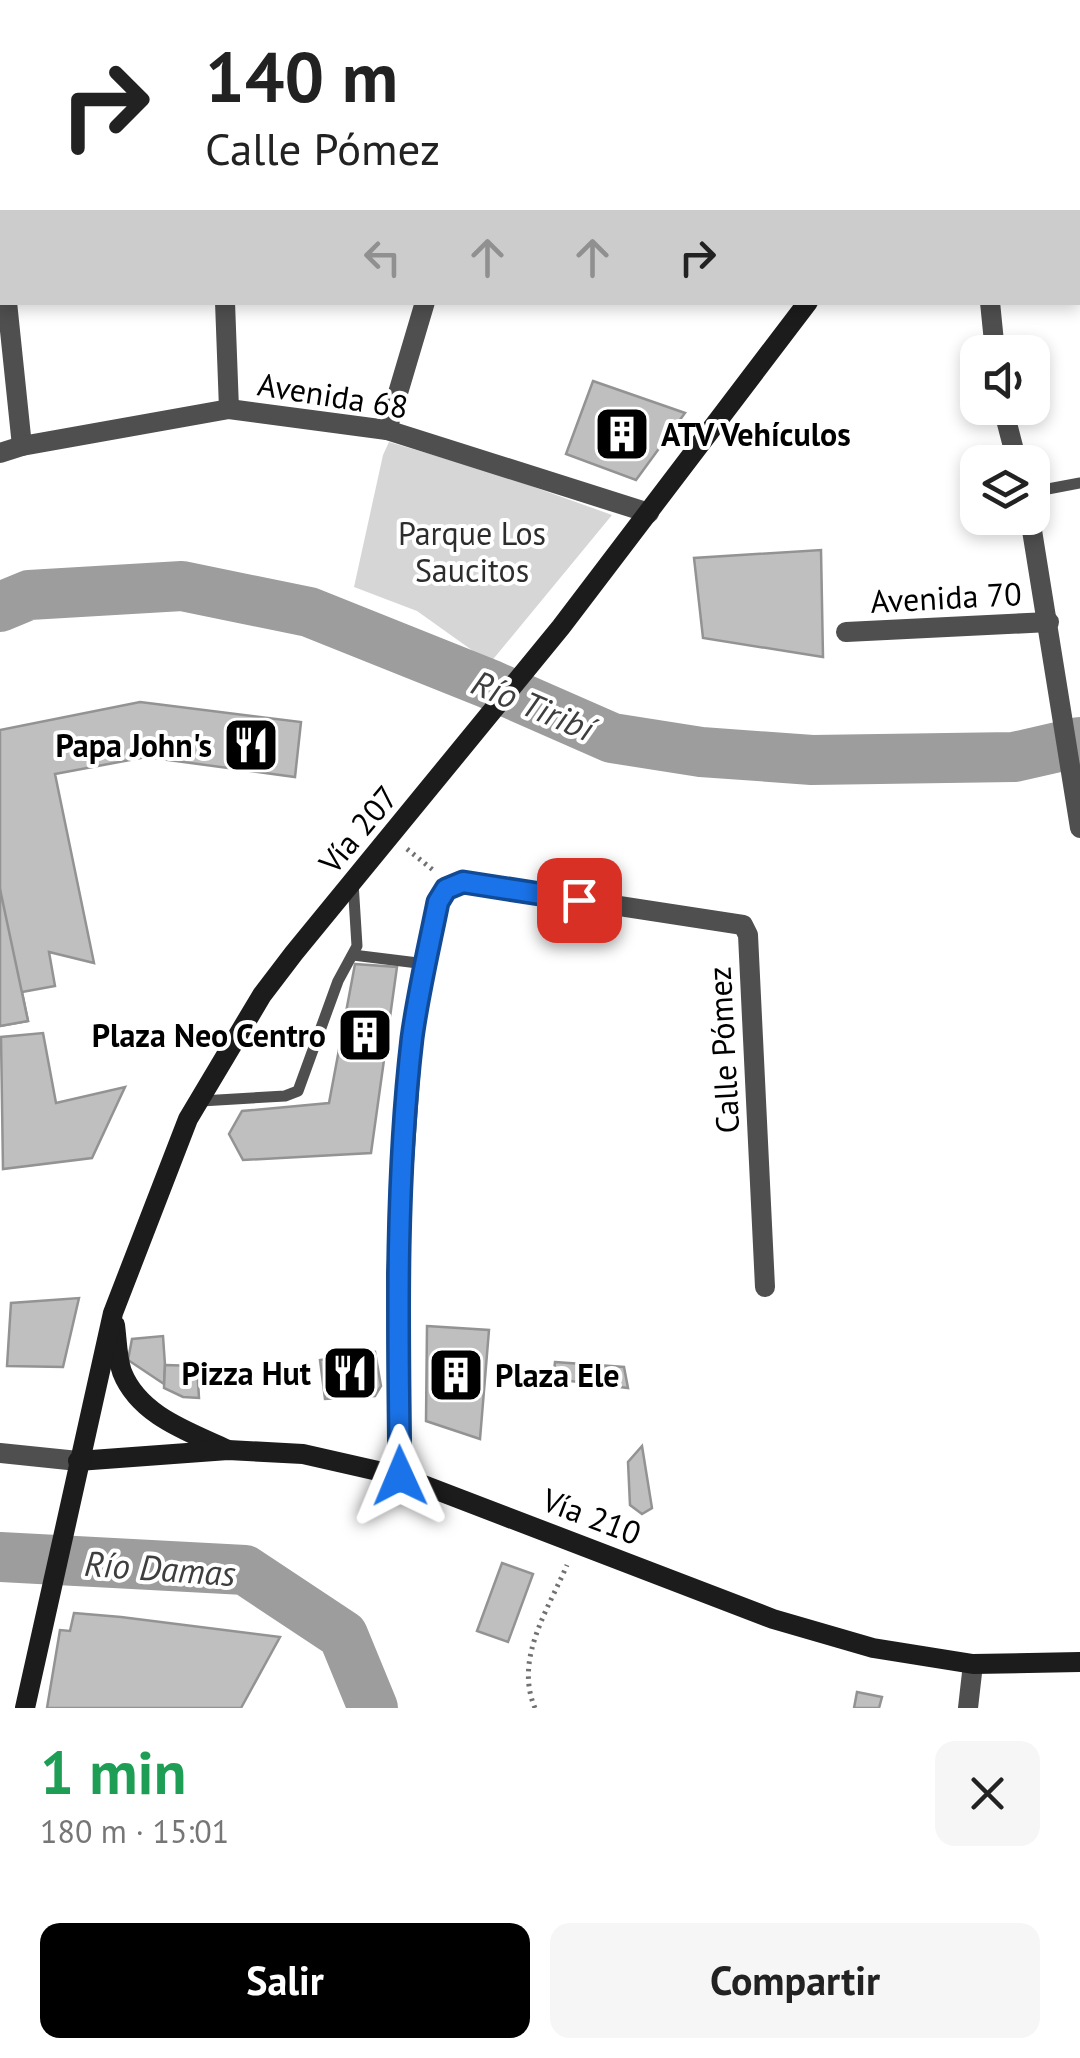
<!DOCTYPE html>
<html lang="es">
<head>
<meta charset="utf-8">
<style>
  body { margin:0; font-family:"PT Sans",sans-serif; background:#f6f6f6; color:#222; height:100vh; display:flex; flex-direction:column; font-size:38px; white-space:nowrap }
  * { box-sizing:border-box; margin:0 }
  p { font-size:32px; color:#767676 }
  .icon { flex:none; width:55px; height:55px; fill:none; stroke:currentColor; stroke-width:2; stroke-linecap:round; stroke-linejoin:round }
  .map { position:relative; height:1708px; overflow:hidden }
  .panel { display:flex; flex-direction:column; background:#fff; flex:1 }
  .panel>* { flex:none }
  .banner { position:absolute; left:0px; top:0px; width:1080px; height:305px; box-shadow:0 5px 15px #0003; background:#fff; color:#222; overflow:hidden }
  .tools { position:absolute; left:960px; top:335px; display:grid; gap:20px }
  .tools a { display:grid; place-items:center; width:90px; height:90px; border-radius:20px; background:#fff; box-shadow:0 5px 15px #0003; font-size:50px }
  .pin { position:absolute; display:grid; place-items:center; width:85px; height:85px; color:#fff; margin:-42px; border-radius:20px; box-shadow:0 5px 15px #0006 }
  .me { position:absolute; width:110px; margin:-55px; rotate:359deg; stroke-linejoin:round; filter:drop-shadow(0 0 8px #0008) }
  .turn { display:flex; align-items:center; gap:35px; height:210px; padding:0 40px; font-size:45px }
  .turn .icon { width:130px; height:130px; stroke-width:2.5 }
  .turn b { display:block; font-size:70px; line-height:85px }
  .lanes { display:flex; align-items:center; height:95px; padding:0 40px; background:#0003; justify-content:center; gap:50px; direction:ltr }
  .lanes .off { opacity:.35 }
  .round { display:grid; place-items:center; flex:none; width:105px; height:105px; border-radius:20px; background:#f6f6f6 }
  .overview { display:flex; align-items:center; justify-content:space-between; height:170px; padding:0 40px }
  h1 { font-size:60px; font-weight:600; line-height:75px; color:#1e9e55 }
  .cta { display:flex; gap:20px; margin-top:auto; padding:20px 40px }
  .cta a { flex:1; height:115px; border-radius:20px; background:#000; color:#fff; font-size:40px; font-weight:600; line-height:115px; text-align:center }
  .cta a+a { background:#f6f6f6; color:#222 }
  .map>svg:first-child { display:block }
  .green { fill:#d6d6d6 }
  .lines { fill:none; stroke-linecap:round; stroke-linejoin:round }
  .river { stroke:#9d9d9d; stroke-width:50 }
  .building { fill:#bfbfbf; stroke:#939393; stroke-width:2.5 }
  .path { stroke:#717171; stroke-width:5; stroke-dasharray:2.5 5; stroke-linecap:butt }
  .lane { stroke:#4f4f4f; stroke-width:11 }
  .street { stroke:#4f4f4f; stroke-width:20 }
  .secondary { stroke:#1c1c1c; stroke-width:20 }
  .route-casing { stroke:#114b97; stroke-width:25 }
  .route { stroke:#1a73e8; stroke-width:18 }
  .labels { text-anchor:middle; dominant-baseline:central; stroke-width:8; stroke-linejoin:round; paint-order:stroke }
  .street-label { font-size:32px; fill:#000; stroke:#fff }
  .poi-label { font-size:32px; font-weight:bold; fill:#000; stroke:#fff; text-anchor:end }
  .park-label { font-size:32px; fill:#2d2d2d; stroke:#fff }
  .water-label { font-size:35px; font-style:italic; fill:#3e3e3e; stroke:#fff }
</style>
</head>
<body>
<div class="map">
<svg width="1080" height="1708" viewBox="0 0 1080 1708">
  <rect width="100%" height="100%" fill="#fff"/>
  <!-- green -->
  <polygon class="green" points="389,442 495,473 612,515 490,663 417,611 354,587 383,455"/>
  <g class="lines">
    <!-- river -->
    <g class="river">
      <polyline points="0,607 29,595 182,586 309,612 489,684 612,738 701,752 812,760 1014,757 1080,742"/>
      <polyline points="0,1557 245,1570 343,1635 373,1708"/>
    </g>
  </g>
  <!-- building -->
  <g class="building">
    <polygon points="593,381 685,413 636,480 566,454"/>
    <polygon points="821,550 823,657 703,638 694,558"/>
    <polygon points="140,702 301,722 295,777 146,757 55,774 94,963 49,952 55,986 22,992 28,1021 0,1026 0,730"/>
    <polygon points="0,889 28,1021 0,1026"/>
    <polygon points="355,964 397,967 371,1153 243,1160 229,1134 242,1111 329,1103"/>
    <polygon points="43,1033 56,1103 125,1087 92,1158 3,1169 1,1037"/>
    <polygon points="79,1298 63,1367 7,1366 11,1303"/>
    <polygon points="427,1326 489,1330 480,1439 426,1421"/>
    <polygon points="163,1336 165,1365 164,1384 128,1360 132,1339"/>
    <polygon points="375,1352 381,1386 375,1396 325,1399 320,1360"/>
    <polygon points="555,1362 624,1367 628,1388 553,1379"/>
    <polygon points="165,1365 197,1366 199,1398 183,1397 164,1388"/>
    <polygon points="642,1446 652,1508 642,1514 630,1505 628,1462"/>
    <polygon points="502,1563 533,1574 508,1642 477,1631"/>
    <polygon points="74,1613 121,1617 280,1637 241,1708 47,1708 60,1630 70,1631"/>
    <polygon points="857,1692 882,1697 879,1708 854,1708"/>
  </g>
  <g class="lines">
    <!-- path -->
    <g class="path">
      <polyline points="407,849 433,870"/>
      <path d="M535 1708C514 1659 548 1610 567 1565"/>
    </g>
    <!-- lane -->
    <g class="lane">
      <polyline points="1032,492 1080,483"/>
      <polyline points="353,955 426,964"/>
      <polyline points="201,1101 285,1096 298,1091 338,981 357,946 353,882"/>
    </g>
    <!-- street -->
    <g class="street">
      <polyline points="214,0 214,2"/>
      <polyline points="446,0 446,2"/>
      <polyline points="1078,45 1080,40"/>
      <polyline points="0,232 2,256"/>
      <polyline points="7,302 22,446"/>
      <polyline points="225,302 229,409"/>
      <polyline points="990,302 995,352"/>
      <polyline points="1003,408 1017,462"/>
      <polyline points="387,430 425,302"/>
      <polyline points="0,453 22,446 229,409 387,430 649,513"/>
      <polyline points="1030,518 1080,828"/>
      <polyline points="846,632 1049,622"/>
      <polyline points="0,1453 78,1461"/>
      <polyline points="400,1476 396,1274 413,1036 437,902 446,889 463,882 743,925 748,935 765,1287"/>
      <polyline points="968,1708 973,1664"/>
    </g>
    <!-- secondary -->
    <g class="secondary">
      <polyline points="993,2 994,0"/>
      <path d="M115 1325C117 1340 117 1358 122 1372 139 1415 187 1431 226 1449"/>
      <polyline points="78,1461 228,1450 303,1454 400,1476 773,1619 873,1648 973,1664 1080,1662"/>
      <polyline points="25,1708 113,1313 188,1119 262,995 294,953 561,627 808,302"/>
    </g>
  </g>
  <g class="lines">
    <!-- route casing -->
    <g class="route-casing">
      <path id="route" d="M400 1476C398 1330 395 1184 412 1038 418 993 429 947 438 902L446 889 463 882 579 900"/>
    </g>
    <!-- route -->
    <use href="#route" class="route"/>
  </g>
  <!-- icons -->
  <defs>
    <g id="building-square" transform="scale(2.875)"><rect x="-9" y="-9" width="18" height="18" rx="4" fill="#000" stroke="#fff"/><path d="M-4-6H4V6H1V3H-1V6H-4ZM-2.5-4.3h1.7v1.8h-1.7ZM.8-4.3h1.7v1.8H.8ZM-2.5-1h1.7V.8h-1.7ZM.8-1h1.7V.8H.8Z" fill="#fff"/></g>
    <g id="restaurant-square" transform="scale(2.875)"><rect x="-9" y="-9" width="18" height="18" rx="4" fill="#000" stroke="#fff"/><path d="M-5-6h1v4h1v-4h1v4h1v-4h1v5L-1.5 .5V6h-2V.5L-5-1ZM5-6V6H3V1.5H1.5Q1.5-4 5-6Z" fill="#fff"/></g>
  </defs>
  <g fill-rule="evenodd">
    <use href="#building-square" x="622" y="434"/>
    <use href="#restaurant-square" x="251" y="745"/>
    <use href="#building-square" x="365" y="1035"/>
    <use href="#restaurant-square" x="350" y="1373"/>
    <use href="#building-square" x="456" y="1375"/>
  </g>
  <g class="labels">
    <!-- street labels -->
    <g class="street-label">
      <text transform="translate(333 395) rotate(9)">Avenida 68</text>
      <text transform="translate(946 597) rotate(-3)">Avenida 70</text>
      <text transform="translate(358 829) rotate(-50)">Vía 207</text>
      <text transform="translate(723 1050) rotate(-93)">Calle Pómez</text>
      <text transform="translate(592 1516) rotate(21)">Vía 210</text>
    </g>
    <!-- poi labels -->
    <g class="poi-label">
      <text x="661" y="434" text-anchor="start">ATV Vehículos</text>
      <text x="212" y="745">Papa John's</text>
      <text x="326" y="1035">Plaza Neo Centro</text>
      <text x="311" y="1373">Pizza Hut</text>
      <text x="495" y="1375" text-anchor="start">Plaza Ele</text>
    </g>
    <!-- park labels -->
    <g class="park-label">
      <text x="472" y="533">Parque Los<tspan x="472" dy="37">Saucitos</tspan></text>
    </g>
    <!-- water labels -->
    <g class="water-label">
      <text transform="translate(533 705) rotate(23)">Río Tiribí</text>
      <text transform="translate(160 1568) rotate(4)">Río Damas</text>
    </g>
  </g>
</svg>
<div class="tools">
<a><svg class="icon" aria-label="sound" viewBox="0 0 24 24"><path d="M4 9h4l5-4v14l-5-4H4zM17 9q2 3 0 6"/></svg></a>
<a><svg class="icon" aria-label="layers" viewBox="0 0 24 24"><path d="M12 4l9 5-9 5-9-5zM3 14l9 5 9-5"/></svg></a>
</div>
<div class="pin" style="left:579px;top:900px;background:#d93025"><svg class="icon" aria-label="arrive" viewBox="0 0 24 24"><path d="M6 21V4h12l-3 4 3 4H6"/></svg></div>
<svg class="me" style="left:400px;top:1476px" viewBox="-20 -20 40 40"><path d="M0-17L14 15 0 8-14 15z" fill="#1a73e8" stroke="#fff" stroke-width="4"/></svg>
<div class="banner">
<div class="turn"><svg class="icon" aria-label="right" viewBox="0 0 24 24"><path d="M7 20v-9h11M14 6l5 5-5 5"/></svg><div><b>140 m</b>Calle Pómez</div></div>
<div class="lanes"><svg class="icon off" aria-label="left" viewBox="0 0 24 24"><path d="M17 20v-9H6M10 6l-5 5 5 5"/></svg><svg class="icon off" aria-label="ahead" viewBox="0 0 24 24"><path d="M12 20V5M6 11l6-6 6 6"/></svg><svg class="icon off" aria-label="ahead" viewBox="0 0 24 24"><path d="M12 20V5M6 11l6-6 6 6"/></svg><svg class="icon" aria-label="right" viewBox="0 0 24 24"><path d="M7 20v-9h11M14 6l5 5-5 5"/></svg></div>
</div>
</div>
<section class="panel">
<div class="overview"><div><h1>1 min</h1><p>180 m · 15:01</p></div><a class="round"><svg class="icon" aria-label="close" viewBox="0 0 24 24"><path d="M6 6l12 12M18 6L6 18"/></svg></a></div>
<div class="cta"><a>Salir</a><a>Compartir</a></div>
</section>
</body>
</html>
